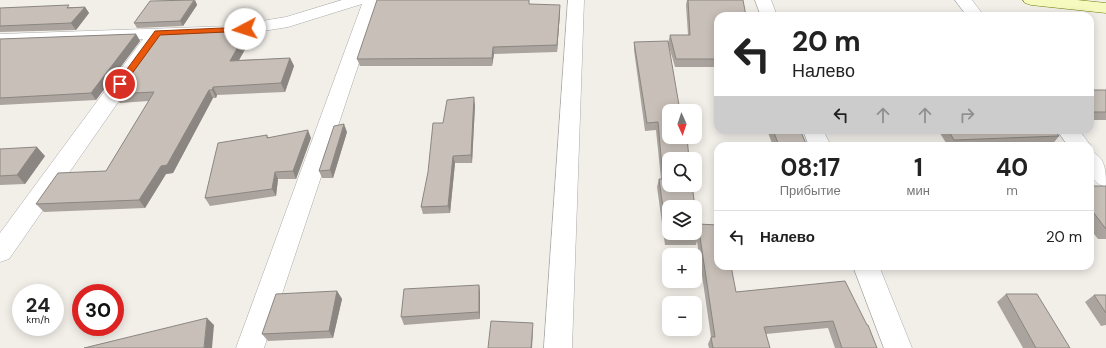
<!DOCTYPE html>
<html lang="ru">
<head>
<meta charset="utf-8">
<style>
  body { margin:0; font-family:"DM Sans",sans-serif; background:#f2f2f2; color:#222; height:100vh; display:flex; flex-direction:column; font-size:15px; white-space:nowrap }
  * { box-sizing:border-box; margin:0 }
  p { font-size:13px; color:#767676 }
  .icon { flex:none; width:22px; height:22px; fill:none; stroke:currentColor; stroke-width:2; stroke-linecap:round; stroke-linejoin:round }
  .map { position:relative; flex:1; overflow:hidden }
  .drawer { position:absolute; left:714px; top:142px; width:380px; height:128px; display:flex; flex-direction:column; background:#fff; border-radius:12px; box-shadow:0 2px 10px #0003 }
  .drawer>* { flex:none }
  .banner { position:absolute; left:714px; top:12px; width:380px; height:122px; border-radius:12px; box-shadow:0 2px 10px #0003; background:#fff; color:#222; overflow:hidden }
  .needle { width:26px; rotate:177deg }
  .fabs { position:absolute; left:662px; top:104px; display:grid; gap:8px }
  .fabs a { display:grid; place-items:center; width:40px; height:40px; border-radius:8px; background:#fff; box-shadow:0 2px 10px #0003; font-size:20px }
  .speed { position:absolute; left:12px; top:284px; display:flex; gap:8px; font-size:20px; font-weight:700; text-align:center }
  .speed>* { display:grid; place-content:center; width:52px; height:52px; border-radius:50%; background:#fff; box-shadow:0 2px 10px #0003; line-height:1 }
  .speed small { font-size:10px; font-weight:400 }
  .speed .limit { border:6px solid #d22; background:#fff; color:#111 }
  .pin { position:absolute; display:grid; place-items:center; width:34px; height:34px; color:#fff; margin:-17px; border:2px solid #fff; border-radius:50%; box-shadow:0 1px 4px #0007 }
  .me { position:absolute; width:44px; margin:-22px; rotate:265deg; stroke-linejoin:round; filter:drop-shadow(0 0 3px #0008) }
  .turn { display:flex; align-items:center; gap:14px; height:84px; padding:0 12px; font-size:18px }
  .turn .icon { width:52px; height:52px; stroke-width:2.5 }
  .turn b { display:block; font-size:28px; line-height:34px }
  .lanes { display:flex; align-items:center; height:38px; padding:0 12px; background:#0003; justify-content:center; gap:20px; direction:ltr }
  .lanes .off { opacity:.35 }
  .eta { display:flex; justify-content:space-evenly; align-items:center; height:68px; text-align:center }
  .eta b { font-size:24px; font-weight:700; line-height:28px }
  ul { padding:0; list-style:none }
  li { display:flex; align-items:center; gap:12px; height:52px; padding:0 12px; border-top:1px solid #e0e0e0 }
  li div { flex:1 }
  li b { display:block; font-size:15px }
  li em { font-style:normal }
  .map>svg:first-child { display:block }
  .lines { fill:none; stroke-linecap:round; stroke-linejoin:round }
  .minor-casing { stroke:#a9a9a9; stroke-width:1 }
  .secondary-casing { stroke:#707d05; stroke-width:1 }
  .minor { fill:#fff; fill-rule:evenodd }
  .secondary { fill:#f7fabf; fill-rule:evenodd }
  .wall { fill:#aba49e }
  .shaded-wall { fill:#8b8681 }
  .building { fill:#c7bfb8; stroke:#8b8681 }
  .route { fill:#ea580c; stroke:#983908 }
</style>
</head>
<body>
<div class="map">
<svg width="1106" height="348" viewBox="0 0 1106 348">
  <rect width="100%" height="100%" fill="#f2efe9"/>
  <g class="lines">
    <!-- minor casing -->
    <g class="minor-casing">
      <g id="minor">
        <polygon points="342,0 380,0 264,348 236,348 362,4 288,27 232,36 162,39 9,259 0,262 0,233 143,39 0,44 0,34 232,26 286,17"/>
        <polygon points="568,0 584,0 572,348 544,348"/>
        <polygon points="755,0 771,0 777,16 761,16"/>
        <polygon points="955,0 972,0 984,16 967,16"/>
        <polygon points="803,130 823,130 831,146 809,146"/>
        <polygon points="1057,130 1079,130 1091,146 1068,146"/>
        <path d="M1090 151C1106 157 1106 171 1106 187 1087 181 1090 168 1090 151Z"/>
        <polygon points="853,266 879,266 912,348 884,348"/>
      </g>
    </g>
    <!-- secondary casing -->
    <g class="secondary-casing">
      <polygon id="secondary" points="1023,0 1077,0 1106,3 1106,13 1031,5 1025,3"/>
    </g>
    <!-- minor -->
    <use href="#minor" class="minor"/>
    <!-- secondary -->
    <use href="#secondary" class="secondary"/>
  </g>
  <!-- wall -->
  <g class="wall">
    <polygon points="195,0 197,5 183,26 137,28 134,23"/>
    <polygon points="687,0 743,0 718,16 718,67 675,67 668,43 670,35 688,35 686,5"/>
    <polygon points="530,4 560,12 557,52 494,54 492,66 360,66 357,59"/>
    <polygon points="70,7 85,7 89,13 76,30 0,32 0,8"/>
    <polygon points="136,34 140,41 96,100 0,105 0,39"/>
    <polygon points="252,37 239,60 290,58 294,66 285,92 217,95 216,98 213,98 173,173 166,174 145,208 44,212 36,204 106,171 149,101 120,103 114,94"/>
    <polygon points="634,42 697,227 698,224 736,292 845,281 877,348 835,348 828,328 766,334 770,348 709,348 708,344 711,337 697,241 696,245 665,245 657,187 659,179 661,179 656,130 645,131 634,50"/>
    <rect x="1090" y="90" width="16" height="30"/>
    <polygon points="475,105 472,163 455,163 450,213 423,214 421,207 443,123"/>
    <polygon points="767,130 800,130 807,146 773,146"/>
    <polygon points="938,130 1054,130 1059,136 1052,145 1005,146 948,146"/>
    <polygon points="347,132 333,178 322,178 319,171"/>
    <polygon points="267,135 268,137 311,138 296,179 278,179 276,196 210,206 205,198"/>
    <polygon points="0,149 45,156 25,184 0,185"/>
    <polygon points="1090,186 1106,186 1106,239 1098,239 1090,229"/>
    <polygon points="479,285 480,293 480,319 404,325 401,317"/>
    <polygon points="337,291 342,299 333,338 268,341 262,334"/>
    <polygon points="1006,294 1070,348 1023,348 997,302"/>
    <polygon points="1094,295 1106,295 1106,325 1101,326 1085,302"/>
  </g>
  <!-- shaded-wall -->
  <g class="shaded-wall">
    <polygon points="195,0 197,5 183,26 180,21"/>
    <polygon points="560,5 560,12 557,52 557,45"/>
    <polygon points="85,7 89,13 76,30 71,23"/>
    <polygon points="248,29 252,37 234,69 230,61"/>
    <polygon points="136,34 140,41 96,100 91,93"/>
    <polygon points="493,47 494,54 492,66 492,58"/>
    <polygon points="290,58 294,66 285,92 281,83"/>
    <polygon points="213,87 217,95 216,98 212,90"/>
    <polygon points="209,90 213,98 173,173 166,174 145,208 139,200"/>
    <polygon points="474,97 475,105 472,163 471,155"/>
    <polygon points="344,124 347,132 333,178 330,170"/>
    <polygon points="308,130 311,138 296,179 293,171"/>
    <polygon points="37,147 45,156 25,184 17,175"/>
    <polygon points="453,156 455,163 450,213 448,206"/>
    <polygon points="275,172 278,179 276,196 272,189"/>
    <polygon points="479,285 480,293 480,319 479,312"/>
    <polygon points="337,291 342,299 333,338 329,331"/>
    <polygon points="207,318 214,325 212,348 204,348"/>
    <polygon points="533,323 533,330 532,348 531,348"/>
  </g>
  <!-- building -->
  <g class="building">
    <polygon points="194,0 180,21 134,23 150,1"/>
    <polygon points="377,0 529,0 529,4 560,5 557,45 493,47 492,58 357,59"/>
    <polygon points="688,0 743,0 746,16 718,16 718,59 676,59 670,35 690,35"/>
    <polygon points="69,5 67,8 85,7 71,23 0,26 0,8"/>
    <polygon points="248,29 230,61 290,58 281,83 213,87 212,90 209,90 167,165 161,166 139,200 36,204 58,173 106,171 154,92 114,94 158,32"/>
    <polygon points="136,34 91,93 0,98 0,39"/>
    <polygon points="668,41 680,111 669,111 669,137 687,137 689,159 669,159 669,185 692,185 695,207 669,207 669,233 695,233 695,208 698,237 667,237 659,179 663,179 658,122 647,123 634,42"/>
    <rect x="1090" y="90" width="16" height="22"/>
    <polygon points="474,97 471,155 453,156 448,206 421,207 428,172 433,123 443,123 447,100"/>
    <polygon points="344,124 330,170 319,171 334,126"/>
    <polygon points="308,130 293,171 275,172 272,189 205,198 218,143 267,135 267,138"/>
    <polygon points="773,130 800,130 807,146 779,146"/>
    <polygon points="948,130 1054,130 1059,136 954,140"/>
    <polygon points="37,147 17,175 0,176 0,149"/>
    <polygon points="1090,186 1106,186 1106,229 1090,208"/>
    <polygon points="698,224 718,225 718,266 731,266 736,292 845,281 867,325 868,325 877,348 842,348 833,321 764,327 770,348 713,348 711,337 715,337"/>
    <polygon points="479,285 479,312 401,317 404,289"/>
    <polygon points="337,291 329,331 262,334 276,294"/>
    <polygon points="1006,294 1037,294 1070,348 1036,348"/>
    <polygon points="1094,295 1106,295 1106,313"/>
    <polygon points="207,318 204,348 84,348"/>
    <polygon points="491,321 533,323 531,348 488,348"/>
  </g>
  <!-- route -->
  <polygon class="route" points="245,27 249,29 248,31 160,35 123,86 120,87 116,84 155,31"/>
</svg>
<div class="fabs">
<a><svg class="needle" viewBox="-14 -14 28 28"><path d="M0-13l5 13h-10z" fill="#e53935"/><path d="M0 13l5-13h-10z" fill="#767676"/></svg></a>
<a><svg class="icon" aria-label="search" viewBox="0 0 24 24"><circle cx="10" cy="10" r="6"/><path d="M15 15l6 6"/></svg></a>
<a><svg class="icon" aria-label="layers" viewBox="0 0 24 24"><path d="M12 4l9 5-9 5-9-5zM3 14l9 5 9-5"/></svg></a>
<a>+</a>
<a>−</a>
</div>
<div class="speed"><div>24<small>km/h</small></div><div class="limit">30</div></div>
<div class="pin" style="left:120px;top:84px;background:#d93025"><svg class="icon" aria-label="arrive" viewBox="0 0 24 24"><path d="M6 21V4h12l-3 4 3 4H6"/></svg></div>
<svg class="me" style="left:245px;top:29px" viewBox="-20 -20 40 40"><circle r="19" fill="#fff"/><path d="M0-13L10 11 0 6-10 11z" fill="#ea580c"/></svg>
<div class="banner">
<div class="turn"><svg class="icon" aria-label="left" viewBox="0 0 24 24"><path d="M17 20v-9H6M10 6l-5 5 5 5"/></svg><div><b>20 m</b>Налево</div></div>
<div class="lanes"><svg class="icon" aria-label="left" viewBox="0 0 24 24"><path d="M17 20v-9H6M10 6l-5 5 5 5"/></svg><svg class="icon off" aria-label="ahead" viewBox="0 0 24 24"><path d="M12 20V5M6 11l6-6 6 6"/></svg><svg class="icon off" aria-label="ahead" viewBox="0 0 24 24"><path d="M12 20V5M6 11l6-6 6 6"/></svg><svg class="icon off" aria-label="right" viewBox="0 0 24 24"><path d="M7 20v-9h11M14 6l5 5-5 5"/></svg></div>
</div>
<section class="drawer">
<div class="eta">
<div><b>08:17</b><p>Прибытие</p></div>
<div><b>1</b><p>мин</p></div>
<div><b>40</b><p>m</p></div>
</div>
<ul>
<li><svg class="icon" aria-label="left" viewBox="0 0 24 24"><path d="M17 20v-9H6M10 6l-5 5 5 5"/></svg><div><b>Налево</b></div><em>20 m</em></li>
</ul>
</section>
</div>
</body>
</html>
